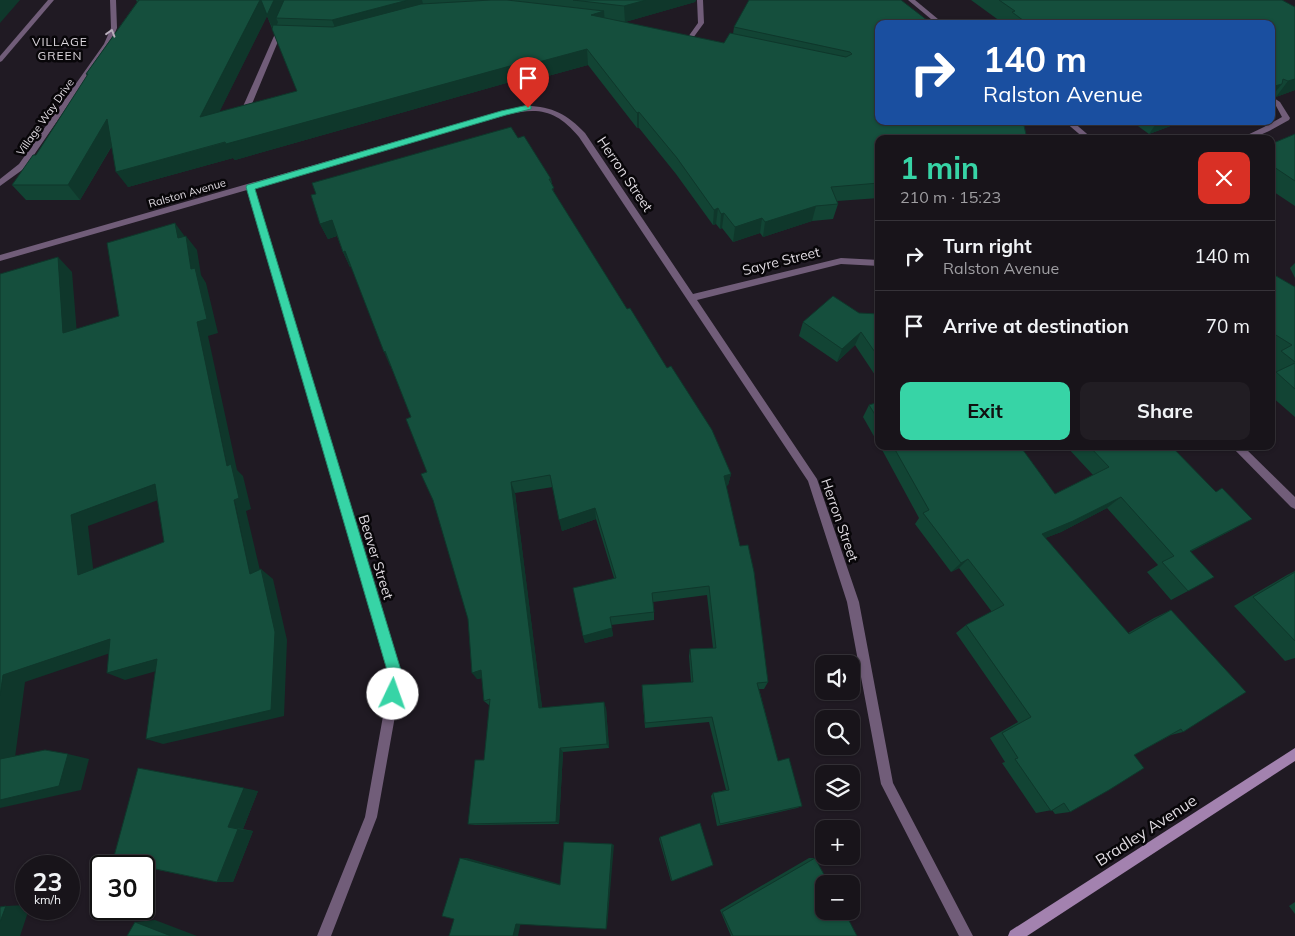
<!DOCTYPE html>
<html lang="en">
<head>
<meta charset="utf-8">
<style>
  body { margin:0; font-family:Mulish,sans-serif; background:#211d23; color:#f1f3f6; height:100vh; display:flex; flex-direction:column; font-size:19px; white-space:nowrap }
  * { box-sizing:border-box; margin:0 }
  p { font-size:16px; color:#9f9ea2 }
  .icon { flex:none; width:28px; height:28px; fill:none; stroke:currentColor; stroke-width:2; stroke-linecap:round; stroke-linejoin:round }
  .map { position:relative; flex:1; overflow:hidden }
  .panel { position:absolute; left:875px; top:135px; width:400px; height:315px; display:flex; flex-direction:column; background:#18141a; border-radius:10px; box-shadow:0 1px 4px #0004,0 0 0 1px #363339 }
  .panel>* { flex:none }
  .guide { position:absolute; left:875px; top:20px; width:400px; height:105px; border-radius:10px; box-shadow:0 1px 4px #0004,0 0 0 1px #363339; background:#1a4fa0; color:#fff; overflow:hidden }
  .controls { position:absolute; left:815px; top:655px; display:grid; gap:10px }
  .controls a { display:grid; place-items:center; width:45px; height:45px; border-radius:10px; background:#18141a; box-shadow:0 1px 4px #0004,0 0 0 1px #363339; font-size:25px }
  .speed { position:absolute; left:15px; top:855px; display:flex; gap:10px; font-size:25px; font-weight:700; text-align:center }
  .speed>* { display:grid; place-content:center; width:65px; height:65px; border-radius:50%; background:#18141a; box-shadow:0 1px 4px #0004,0 0 0 1px #363339; line-height:1 }
  .speed small { font-size:12px; font-weight:400 }
  .speed .limit { border:2px solid #111; border-radius:8px; background:#fff; color:#111 }
  .pin { position:absolute; display:grid; place-items:center; width:42px; height:42px; color:#fff; margin:-51px -21px; border-radius:50% 50% 50% 0; rotate:-45deg; box-shadow:0 0 5px #0007 }
  .pin .icon { rotate:45deg }
  .me { position:absolute; width:55px; margin:-28px; rotate:3deg; stroke-linejoin:round; filter:drop-shadow(0 0 4px #0008) }
  .turn { display:flex; align-items:center; gap:18px; height:105px; padding:0 25px; font-size:22px }
  .turn .icon { width:65px; height:65px; stroke-width:2.5 }
  .turn b { display:block; font-size:35px; line-height:42px }
  .round { display:grid; place-items:center; flex:none; width:52px; height:52px; border-radius:10px; background:#211d23 }
  .headline { display:flex; align-items:center; justify-content:space-between; height:85px; padding:0 25px }
  h1 { font-size:30px; font-weight:700; line-height:38px; color:#37d4a6 }
  .primary-button { display:flex; gap:10px; margin-top:auto; padding:10px 25px }
  .primary-button a { flex:1; height:58px; border-radius:10px; background:#37d4a6; color:#111; font-size:20px; font-weight:700; line-height:58px; text-align:center }
  .primary-button a+a { background:#211d23; color:#f1f3f6 }
  ul { padding:0; list-style:none }
  li { display:flex; align-items:center; gap:15px; height:70px; padding:0 25px; border-top:1px solid #363339 }
  li div { flex:1 }
  li b { display:block; font-size:19px }
  li em { font-style:normal }
  .map>svg:first-child { display:block }
  .lines { fill:none; stroke-linecap:round; stroke-linejoin:round }
  .lane { fill:#715d79; fill-rule:evenodd }
  .street { fill:#715d79; fill-rule:evenodd }
  .secondary { fill:#a382af; fill-rule:evenodd }
  .wall { fill:#124434; fill-rule:evenodd }
  .shaded-wall { fill:#0f372b }
  .building { fill:#154f3d; stroke:#0f372b; fill-rule:evenodd }
  .oneway { stroke:#b8aebc }
  .route { fill:#37d4a6; stroke:#248a6c }
  .labels { text-anchor:middle; dominant-baseline:central; stroke-width:5; stroke-linejoin:round; paint-order:stroke }
  .far-street-label { font-size:11px; fill:#dfdae0; stroke:#080609 }
  .far-neighbourhood-label { font-size:12px; letter-spacing:1px; fill:#dfdae0; stroke:#080609 }
  .street-label { font-size:14px; fill:#dfdae0; stroke:#080609 }
  .near-street-label { font-size:16px; fill:#dfdae0; stroke:#080609 }
</style>
</head>
<body>
<div class="map">
<svg width="1295" height="936" viewBox="0 0 1295 936">
  <rect width="100%" height="100%" fill="#201a23"/>
  <g class="lines">
    <!-- lane -->
    <g class="lane">
      <polygon points="48,0 54,0 2,61 0,62 0,56"/>
      <polygon points="110,0 116,0 117,28 110,44 25,168 0,186 0,179 19,164 104,44 111,28"/>
      <polygon points="697,0 703,0 704,23 693,38 691,39 688,37 698,23"/>
      <polygon points="281,25 284,27 249,111 243,113 241,111 278,27"/>
    </g>
    <!-- street -->
    <g class="street">
      <polygon points="908,0 915,0 944,24 937,24"/>
      <path d="M1271 96 1280 102 1290 118 1289 120C1273 129 1257 139 1239 139L1264 127 1282 117 1275 104 1271 101Z"/>
      <path d="M527 106C552 106 568 115 585 133L693 294 841 258 879 260V266L841 264 697 300 817 479 859 602 893 783 973 936H959L881 784 847 602 808 481 579 137C556 110 539 107 506 115L254 188 402 677 377 817 331 936H317L365 817 390 677 247 190 0 261V255L502 111Z"/>
      <polygon points="1064,121 1072,121 1093,139 1085,139"/>
      <polygon points="1231,446 1243,446 1295,497 1295,509 1291,507"/>
    </g>
    <!-- secondary -->
    <polygon class="secondary" points="1295,748 1295,761 1027,936 1008,936 1010,931"/>
  </g>
  <!-- wall -->
  <g class="wall">
    <path d="M136 0H696L695 2 625 22 618 21 724 43 733 34 734 27 901 0 879 139V198L837 201 838 204 833 219 812 221 763 237 760 233 733 242 722 228 720 229 716 224 713 225 676 174 639 128H637L588 65 537 79 535 75 235 160 233 158 128 187 112 146 80 200H26L12 185 36 155 87 76 86 74 137 2ZM267 16 297 91 219 112Z"/>
    <polygon points="971,0 1282,0 1295,90 1276,97 1272,95 1271,97 1271,24 1004,24"/>
    <polygon points="1131,121 1184,121 1149,134"/>
    <polygon points="1295,134 1295,206 1271,190 1271,144"/>
    <polygon points="551,179 554,193 731,474 728,485 726,486 768,682 764,689 759,689 778,761 802,806 797,808 717,826 711,796 713,793 726,790 709,722 645,728 642,691 691,682 689,656 690,649 713,648 707,595 653,602 654,612 654,620 611,625 613,636 585,643 583,636 614,578 596,519 562,531 553,487 515,493 542,708 606,708 609,748 563,752 559,824 475,825 468,824 484,760 490,706 484,701 482,678 477,679 468,619 411,417 351,266 350,267 343,252 337,236 328,239 320,224"/>
    <polygon points="1295,263 1295,278 1290,268"/>
    <polygon points="1271,273 1295,287 1295,417 1271,396 1271,376 1275,373 1271,370 1271,359 1273,357 1271,356"/>
    <polygon points="859,313 879,314 879,381 855,345 837,362 799,336 803,322"/>
    <polygon points="879,402 879,445 863,417 869,405"/>
    <polygon points="880,446 1020,446 1055,494 1093,475 1066,446 1171,446 1234,529 1190,552 1188,591 1171,600 1147,572 1158,565 1107,508 1061,532 1045,538 1128,633 1154,618 1171,610 1183,732 1171,735 1134,755 1070,812 1055,814 1052,810 1036,813 1002,763 1005,762 990,738 1018,722 956,633 966,625 992,612 959,568 951,572 915,524 919,518"/>
    <polygon points="1295,571 1295,658 1285,661 1234,606 1287,575"/>
    <polygon points="258,791 243,829 253,831 233,882 217,882 144,867"/>
    <polygon points="660,837 672,881 671,881 659,839"/>
    <polygon points="809,858 815,858 857,936 731,936 720,910"/>
    <polygon points="1295,902 1295,914 1289,906"/>
  </g>
  <!-- shaded-wall -->
  <g class="shaded-wall">
    <polygon points="0,0 20,0 0,23"/>
    <polygon points="260,0 288,0 276,18 278,22 274,31 267,16 209,133 200,117"/>
    <polygon points="408,0 422,0 425,12 338,35 332,20"/>
    <polygon points="646,0 696,0 695,2 625,22 624,6"/>
    <polygon points="604,11 605,27 591,15"/>
    <polygon points="587,49 588,65 537,79 535,63"/>
    <polygon points="532,60 535,75 235,160 233,158 128,187 116,172"/>
    <polygon points="1295,79 1295,90 1276,97 1288,81"/>
    <polygon points="1282,84 1271,97 1271,87"/>
    <polygon points="639,112 639,128 637,128 637,113"/>
    <polygon points="107,119 118,135 80,200 68,185"/>
    <polygon points="1158,121 1184,121 1149,134"/>
    <polygon points="816,206 812,221 763,237 765,222"/>
    <polygon points="718,208 716,224 713,225 714,210"/>
    <polygon points="724,213 722,228 720,229 721,214"/>
    <polygon points="762,218 760,233 733,242 735,227"/>
    <polygon points="332,220 339,235 328,239 320,224"/>
    <polygon points="175,223 186,238 186,236 197,250 201,275 206,283 218,333 208,336 237,470 243,476 251,509 246,511 263,583 250,574 197,322 191,269 178,238"/>
    <polygon points="345,251 353,266 350,267 343,252"/>
    <polygon points="58,257 72,272 78,347 63,333"/>
    <polygon points="861,332 855,345 837,362 842,349"/>
    <polygon points="385,351 392,365 390,366 384,352"/>
    <polygon points="731,474 728,485 721,487 724,476"/>
    <polygon points="511,482 515,493 543,714 539,708"/>
    <polygon points="155,484 169,496 88,526 95,584 78,575 71,515"/>
    <polygon points="1121,497 1107,508 1061,532 1030,544 1042,534"/>
    <polygon points="595,508 596,519 562,531 559,520"/>
    <polygon points="1252,519 1234,529 1173,561 1190,551"/>
    <polygon points="968,559 959,568 951,572 961,563"/>
    <polygon points="261,569 273,579 287,640 284,716 163,744 146,739"/>
    <polygon points="612,628 613,636 585,643 583,636"/>
    <polygon points="110,639 128,647 25,682 14,765 0,763 0,696 3,675"/>
    <polygon points="157,659 174,666 125,680 107,673"/>
    <polygon points="481,670 486,677 477,679 472,673"/>
    <polygon points="604,702 606,708 609,748 607,744"/>
    <polygon points="560,748 563,752 559,824 556,822"/>
    <polygon points="68,754 89,759 81,790 0,808 0,800"/>
    <polygon points="244,788 258,791 243,829 228,827"/>
    <polygon points="238,829 253,831 233,882 217,882"/>
    <polygon points="612,844 614,845 607,927 606,929"/>
    <polygon points="460,858 467,858 563,885 560,885"/>
    <polygon points="26,905 26,909 29,909 20,936 0,936 0,922 6,906"/>
    <polygon points="155,920 197,936 171,936 135,922"/>
    <polygon points="521,922 518,936 513,936 516,924"/>
  </g>
  <!-- building -->
  <g class="building">
    <polygon points="139,0 260,0 200,117 297,91 272,29 273,25 333,27 421,4 491,0 507,0 604,11 591,15 724,43 730,33 846,57 852,54 850,52 734,27 749,0 901,0 932,24 879,24 879,121 1023,121 1027,139 879,139 879,183 831,187 838,204 816,206 765,222 762,218 735,227 724,213 721,214 718,208 714,210 677,158 639,112 637,113 587,49 535,63 532,60 226,144 225,142 116,172 107,119 68,185 12,185 33,155 36,155 88,74 86,74"/>
    <polygon points="261,0 274,0 267,15"/>
    <polygon points="284,0 408,0 332,20 276,18"/>
    <polygon points="573,0 646,0 624,6"/>
    <polygon points="999,0 1282,0 1295,7 1295,79 1288,81 1283,79 1282,84 1271,87 1271,24 1028,24 1012,12 1015,11"/>
    <polygon points="511,127 518,138 524,136 551,179 549,179 554,188 552,189 627,309 630,308 667,368 671,366 712,430 731,474 724,476 740,546 748,545 754,572 768,682 757,683 778,761 789,758 802,806 720,824 713,793 729,790 712,717 645,723 642,685 693,682 690,649 716,648 709,586 652,593 654,612 610,617 612,628 583,636 573,588 616,578 595,508 559,520 550,475 511,482 539,708 604,702 607,744 560,748 556,822 468,824 475,760 484,760 490,699 484,701 481,670 472,673 468,619 433,500 421,474 427,472 406,419 411,417 385,351 384,352 345,251 343,252 332,220 320,224 311,195 316,194 312,183"/>
    <polygon points="1295,134 1295,181 1271,165 1271,144"/>
    <path d="M175 223 178 238 186 236 191 269 195 268 207 319 197 322 227 466 231 464 239 498 234 500 250 574 261 569 275 632 271 710 146 739 157 659 107 673 110 639 3 675 0 696V274L58 257 63 333 119 316 107 243ZM155 484 164 542 78 575 71 515Z"/>
    <polygon points="1271,273 1295,287 1295,362 1281,351 1292,345 1271,332"/>
    <polygon points="833,296 859,313 879,314 879,358 861,332 842,349 803,322"/>
    <polygon points="1295,363 1295,389 1276,372"/>
    <polygon points="879,402 879,421 869,405"/>
    <polygon points="893,446 1020,446 1055,494 1109,467 1089,446 1171,446 1216,492 1222,488 1252,519 1190,551 1214,577 1188,591 1162,562 1174,556 1121,497 1073,521 1042,534 1129,634 1171,610 1246,692 1183,732 1181,729 1134,755 1144,768 1109,790 1070,812 1064,803 1051,811 1015,759 1018,758 1002,733 1031,717 966,625 1004,605 968,559 961,563 923,513 929,510"/>
    <polygon points="1295,572 1295,641 1253,597"/>
    <polygon points="45,750 68,754 59,786 0,800 0,759"/>
    <polygon points="138,768 244,788 228,827 238,829 217,882 113,860"/>
    <polygon points="700,823 713,865 672,881 660,837"/>
    <polygon points="564,842 612,844 606,929 516,924 513,936 449,936 454,919 442,916 460,858 560,885"/>
    <polygon points="815,858 829,884 824,884 824,911 844,911 857,936 733,936 722,912"/>
    <polygon points="6,906 0,922 0,907"/>
    <polygon points="135,922 171,936 127,936"/>
  </g>
  <!-- one-way arrows -->
  <defs><path id="oneway-chevron" d="M-2-3.5L2.5 0L-2 3.5" fill="none" stroke-width="1.6" stroke-linecap="round" stroke-linejoin="round" transform="scale(1.25)"/></defs>
  <use class="oneway" href="#oneway-chevron" transform="translate(111 33) rotate(-73)"/>
  <!-- route -->
  <polygon class="route" points="528,105 531,106 531,109 506,115 255,189 403,677 398,699 393,701 388,699 386,694 389,677 246,187 247,185 501,111"/>
  <g class="labels">
    <!-- far-street labels -->
    <g class="far-street-label">
      <text transform="translate(45 117) rotate(-55)">Village Way Drive</text>
      <text transform="translate(187 193) rotate(-16)">Ralston Avenue</text>
    </g>
    <!-- far-neighbourhood labels -->
    <g class="far-neighbourhood-label">
      <text x="60" y="41">VILLAGE<tspan x="60" dy="14">GREEN</tspan></text>
    </g>
    <!-- street labels -->
    <g class="street-label">
      <text transform="translate(625 174) rotate(56)">Herron Street</text>
      <text transform="translate(781 261) rotate(-14)">Sayre Street</text>
      <text transform="translate(840 520) rotate(71)">Herron Street</text>
      <text transform="translate(376 557) rotate(73)">Beaver Street</text>
    </g>
    <!-- near-street labels -->
    <g class="near-street-label">
      <text transform="translate(1146 830) rotate(-33)">Bradley Avenue</text>
    </g>
  </g>
</svg>
<div class="controls">
<a><svg class="icon" aria-label="sound" viewBox="0 0 24 24"><path d="M4 9h4l5-4v14l-5-4H4zM17 9q2 3 0 6"/></svg></a>
<a><svg class="icon" aria-label="search" viewBox="0 0 24 24"><circle cx="10" cy="10" r="6"/><path d="M15 15l6 6"/></svg></a>
<a><svg class="icon" aria-label="layers" viewBox="0 0 24 24"><path d="M12 4l9 5-9 5-9-5zM3 14l9 5 9-5"/></svg></a>
<a>+</a>
<a>−</a>
</div>
<div class="speed"><div>23<small>km/h</small></div><div class="limit">30</div></div>
<div class="pin" style="left:528px;top:108px;background:#d93025"><svg class="icon" aria-label="arrive" viewBox="0 0 24 24"><path d="M6 21V4h12l-3 4 3 4H6"/></svg></div>
<svg class="me" style="left:393px;top:694px" viewBox="-20 -20 40 40"><circle r="19" fill="#fff"/><path d="M0-13L10 11 0 6-10 11z" fill="#37d4a6"/></svg>
<div class="guide">
<div class="turn"><svg class="icon" aria-label="right" viewBox="0 0 24 24"><path d="M7 20v-9h11M14 6l5 5-5 5"/></svg><div><b>140 m</b>Ralston Avenue</div></div>
</div>
<section class="panel">
<div class="headline"><div><h1>1 min</h1><p>210 m · 15:23</p></div><a class="round" style="background:#d93025;color:#fff"><svg class="icon" aria-label="close" viewBox="0 0 24 24"><path d="M6 6l12 12M18 6L6 18"/></svg></a></div>
<ul>
<li><svg class="icon" aria-label="right" viewBox="0 0 24 24"><path d="M7 20v-9h11M14 6l5 5-5 5"/></svg><div><b>Turn right</b><p>Ralston Avenue</p></div><em>140 m</em></li>
<li><svg class="icon" aria-label="arrive" viewBox="0 0 24 24"><path d="M6 21V4h12l-3 4 3 4H6"/></svg><div><b>Arrive at destination</b></div><em>70 m</em></li>
</ul>
<div class="primary-button"><a>Exit</a><a>Share</a></div>
</section>
</div>
</body>
</html>
